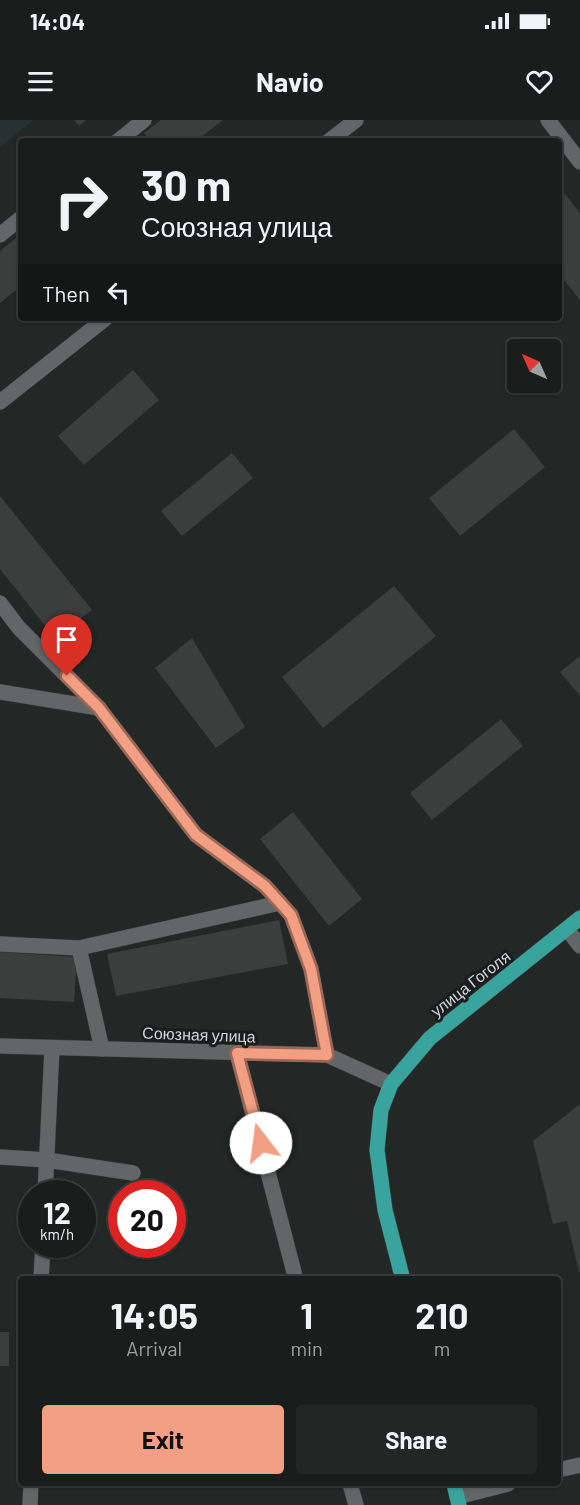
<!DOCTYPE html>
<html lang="en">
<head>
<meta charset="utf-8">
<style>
  body { margin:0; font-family:Barlow,sans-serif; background:#232625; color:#f1f3f6; height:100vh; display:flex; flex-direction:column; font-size:22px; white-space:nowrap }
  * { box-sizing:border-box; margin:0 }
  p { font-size:20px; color:#9fa2a3 }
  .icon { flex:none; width:33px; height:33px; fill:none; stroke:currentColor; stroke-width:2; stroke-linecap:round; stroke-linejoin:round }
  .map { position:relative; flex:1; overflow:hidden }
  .panel { position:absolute; left:18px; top:1156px; width:543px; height:210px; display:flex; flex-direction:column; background:#1a1d1c; border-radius:6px; box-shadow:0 2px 4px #0004,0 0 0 2px #383b3b }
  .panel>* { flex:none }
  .banner { position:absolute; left:18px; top:18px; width:544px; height:183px; border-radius:6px; box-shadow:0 2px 4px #0004,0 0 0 2px #383b3b; background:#1a1d1c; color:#f1f3f6; overflow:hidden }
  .needle { width:39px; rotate:315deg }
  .controls { position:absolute; left:507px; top:219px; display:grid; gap:12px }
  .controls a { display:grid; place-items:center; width:54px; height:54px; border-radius:6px; background:#1a1d1c; box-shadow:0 2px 4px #0004,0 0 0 2px #383b3b; font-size:30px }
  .speed { position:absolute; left:18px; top:1060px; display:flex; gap:12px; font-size:30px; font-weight:700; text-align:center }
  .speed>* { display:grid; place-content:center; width:78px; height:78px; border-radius:50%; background:#1a1d1c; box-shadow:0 2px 4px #0004,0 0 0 2px #383b3b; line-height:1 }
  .speed small { font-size:15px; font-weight:400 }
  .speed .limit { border:9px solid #d22; background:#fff; color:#111 }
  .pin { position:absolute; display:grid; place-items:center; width:51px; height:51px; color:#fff; margin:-62px -26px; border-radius:50% 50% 50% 0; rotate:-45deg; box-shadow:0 0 6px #0007 }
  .pin .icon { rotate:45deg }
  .me { position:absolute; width:66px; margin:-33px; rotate:345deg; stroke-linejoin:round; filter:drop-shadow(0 0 4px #0008) }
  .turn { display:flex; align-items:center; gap:21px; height:126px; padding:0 24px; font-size:27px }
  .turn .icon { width:78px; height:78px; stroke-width:2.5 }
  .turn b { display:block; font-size:42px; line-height:51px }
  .then { display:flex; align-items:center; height:57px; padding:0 24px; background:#0003; gap:12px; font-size:22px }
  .eta { display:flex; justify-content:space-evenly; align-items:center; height:102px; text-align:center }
  .eta b { font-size:36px; font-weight:700; line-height:42px }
  .button { display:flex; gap:12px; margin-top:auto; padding:12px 24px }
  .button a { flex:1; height:69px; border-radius:6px; background:#f39f83; color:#111; font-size:24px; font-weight:700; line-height:69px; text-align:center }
  .button a+a { background:#232625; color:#f1f3f6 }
  .status { display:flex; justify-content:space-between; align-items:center; height:42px; padding:0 30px; background:#1a1d1c; direction:ltr }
  .status svg { height:16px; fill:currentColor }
  header { display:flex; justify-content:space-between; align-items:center; height:78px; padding:0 24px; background:#1a1d1c; font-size:27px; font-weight:700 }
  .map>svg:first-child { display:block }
  .built { fill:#263130 }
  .building { fill:#3a3e3d }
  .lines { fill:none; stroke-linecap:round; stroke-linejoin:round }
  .minor-casing { stroke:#404342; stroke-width:16 }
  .major-casing { stroke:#404342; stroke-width:16 }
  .minor { stroke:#626666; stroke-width:15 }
  .major { stroke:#39a39e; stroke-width:15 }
  .route-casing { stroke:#9e6755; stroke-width:15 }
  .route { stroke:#f39f83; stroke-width:10 }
  .labels { text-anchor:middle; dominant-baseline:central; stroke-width:6; stroke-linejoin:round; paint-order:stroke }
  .street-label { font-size:16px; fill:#d2d5d4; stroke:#1a1d1d }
</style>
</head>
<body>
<div class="status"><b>14:04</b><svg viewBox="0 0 49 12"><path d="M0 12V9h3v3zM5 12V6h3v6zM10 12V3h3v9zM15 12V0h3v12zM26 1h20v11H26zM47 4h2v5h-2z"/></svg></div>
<header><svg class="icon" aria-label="menu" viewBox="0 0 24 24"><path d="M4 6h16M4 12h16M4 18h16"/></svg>Navio<svg class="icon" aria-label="heart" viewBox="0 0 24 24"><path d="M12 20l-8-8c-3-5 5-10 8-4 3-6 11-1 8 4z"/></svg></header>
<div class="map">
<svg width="580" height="1385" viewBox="0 0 580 1385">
  <rect width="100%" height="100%" fill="#232726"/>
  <!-- built -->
  <polygon class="built" points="0,0 34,0 0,27"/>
  <!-- building -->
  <g class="building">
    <polygon points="74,0 86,0 79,6"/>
    <polygon points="161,0 223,0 196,21 150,21 144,13"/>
    <polygon points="560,68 580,93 580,180 560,155"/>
    <polygon points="21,114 21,166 0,183 0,131"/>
    <polygon points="133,250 159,280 84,345 58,316"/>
    <polygon points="514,309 545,347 460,416 429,378"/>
    <polygon points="232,333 253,358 182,416 161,391"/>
    <polygon points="0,376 92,490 55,518 0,449"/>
    <polygon points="394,466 436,516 323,608 282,557"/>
    <polygon points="192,518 245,607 216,628 155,548"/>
    <polygon points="580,536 580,576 560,552"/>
    <polygon points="501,599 523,626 432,700 410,673"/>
    <polygon points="293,692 362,779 329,806 260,719"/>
    <polygon points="279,800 288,844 116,876 107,834"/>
    <polygon points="0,832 77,837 74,882 0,878"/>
    <polygon points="580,984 580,1152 579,1152 567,1101 553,1104 533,1021"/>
    <rect x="0" y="1212" width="9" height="34"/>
  </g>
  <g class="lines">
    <!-- minor casing -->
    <g class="minor-casing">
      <g id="minor">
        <polyline points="548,0 580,42"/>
        <polyline points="118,21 144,0"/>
        <polyline points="329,21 356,0"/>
        <polyline points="0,115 21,98"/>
        <polyline points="0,282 106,198"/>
        <polyline points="0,483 19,508 99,588 196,715 265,766 291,795 311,849 327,935"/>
        <polyline points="0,572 99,588"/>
        <polyline points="567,809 580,826"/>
        <polyline points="0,824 79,828 280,783"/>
        <polyline points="79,828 102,929"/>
        <polyline points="0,926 327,935 391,964"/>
        <polyline points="237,933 296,1160"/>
        <polyline points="0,1037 47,1040 133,1053"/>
        <polyline points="45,1074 52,928"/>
        <polyline points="41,1160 43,1125"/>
        <polyline points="558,1350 580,1345"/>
        <polyline points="350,1364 356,1385"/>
        <polyline points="457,1377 508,1364"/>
        <polyline points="30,1385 31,1364"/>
      </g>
    </g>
    <!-- major casing -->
    <g class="major-casing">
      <g id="major">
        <polyline points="403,1160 385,1090 377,1030 381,990 391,964 430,918 580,798"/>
        <polyline points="454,1364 459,1385"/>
      </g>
    </g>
    <!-- minor -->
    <use href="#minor" class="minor"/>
    <!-- major -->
    <use href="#major" class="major"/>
  </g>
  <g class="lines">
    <!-- route casing -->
    <g class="route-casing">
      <polyline id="route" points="67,556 99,588 196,715 265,766 291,795 311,849 327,935 237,933 261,1023"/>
    </g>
    <!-- route -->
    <use href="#route" class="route"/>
  </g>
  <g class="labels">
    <!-- street labels -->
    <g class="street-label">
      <text transform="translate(470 863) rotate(-38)">улица Гоголя</text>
      <text transform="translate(199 914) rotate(2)">Союзная улица</text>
    </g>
  </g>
</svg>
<div class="controls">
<a><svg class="needle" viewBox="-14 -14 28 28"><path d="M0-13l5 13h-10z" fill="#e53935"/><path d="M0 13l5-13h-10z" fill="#9fa2a3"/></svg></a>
</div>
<div class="speed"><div>12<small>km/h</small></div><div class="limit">20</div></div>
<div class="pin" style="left:67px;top:556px;background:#d93025"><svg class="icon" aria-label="arrive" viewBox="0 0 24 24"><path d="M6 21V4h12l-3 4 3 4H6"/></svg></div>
<svg class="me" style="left:261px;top:1023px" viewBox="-20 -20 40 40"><circle r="19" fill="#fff"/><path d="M0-13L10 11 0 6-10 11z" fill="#f39f83"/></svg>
<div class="banner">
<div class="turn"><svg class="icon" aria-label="right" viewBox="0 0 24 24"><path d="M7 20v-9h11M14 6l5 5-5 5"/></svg><div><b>30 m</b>Союзная улица</div></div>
<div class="then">Then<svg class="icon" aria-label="left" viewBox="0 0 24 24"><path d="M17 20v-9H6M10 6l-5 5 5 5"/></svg></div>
</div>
<section class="panel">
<div class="eta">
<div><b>14:05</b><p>Arrival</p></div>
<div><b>1</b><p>min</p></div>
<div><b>210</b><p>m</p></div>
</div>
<div class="button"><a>Exit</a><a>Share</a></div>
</section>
</div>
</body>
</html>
